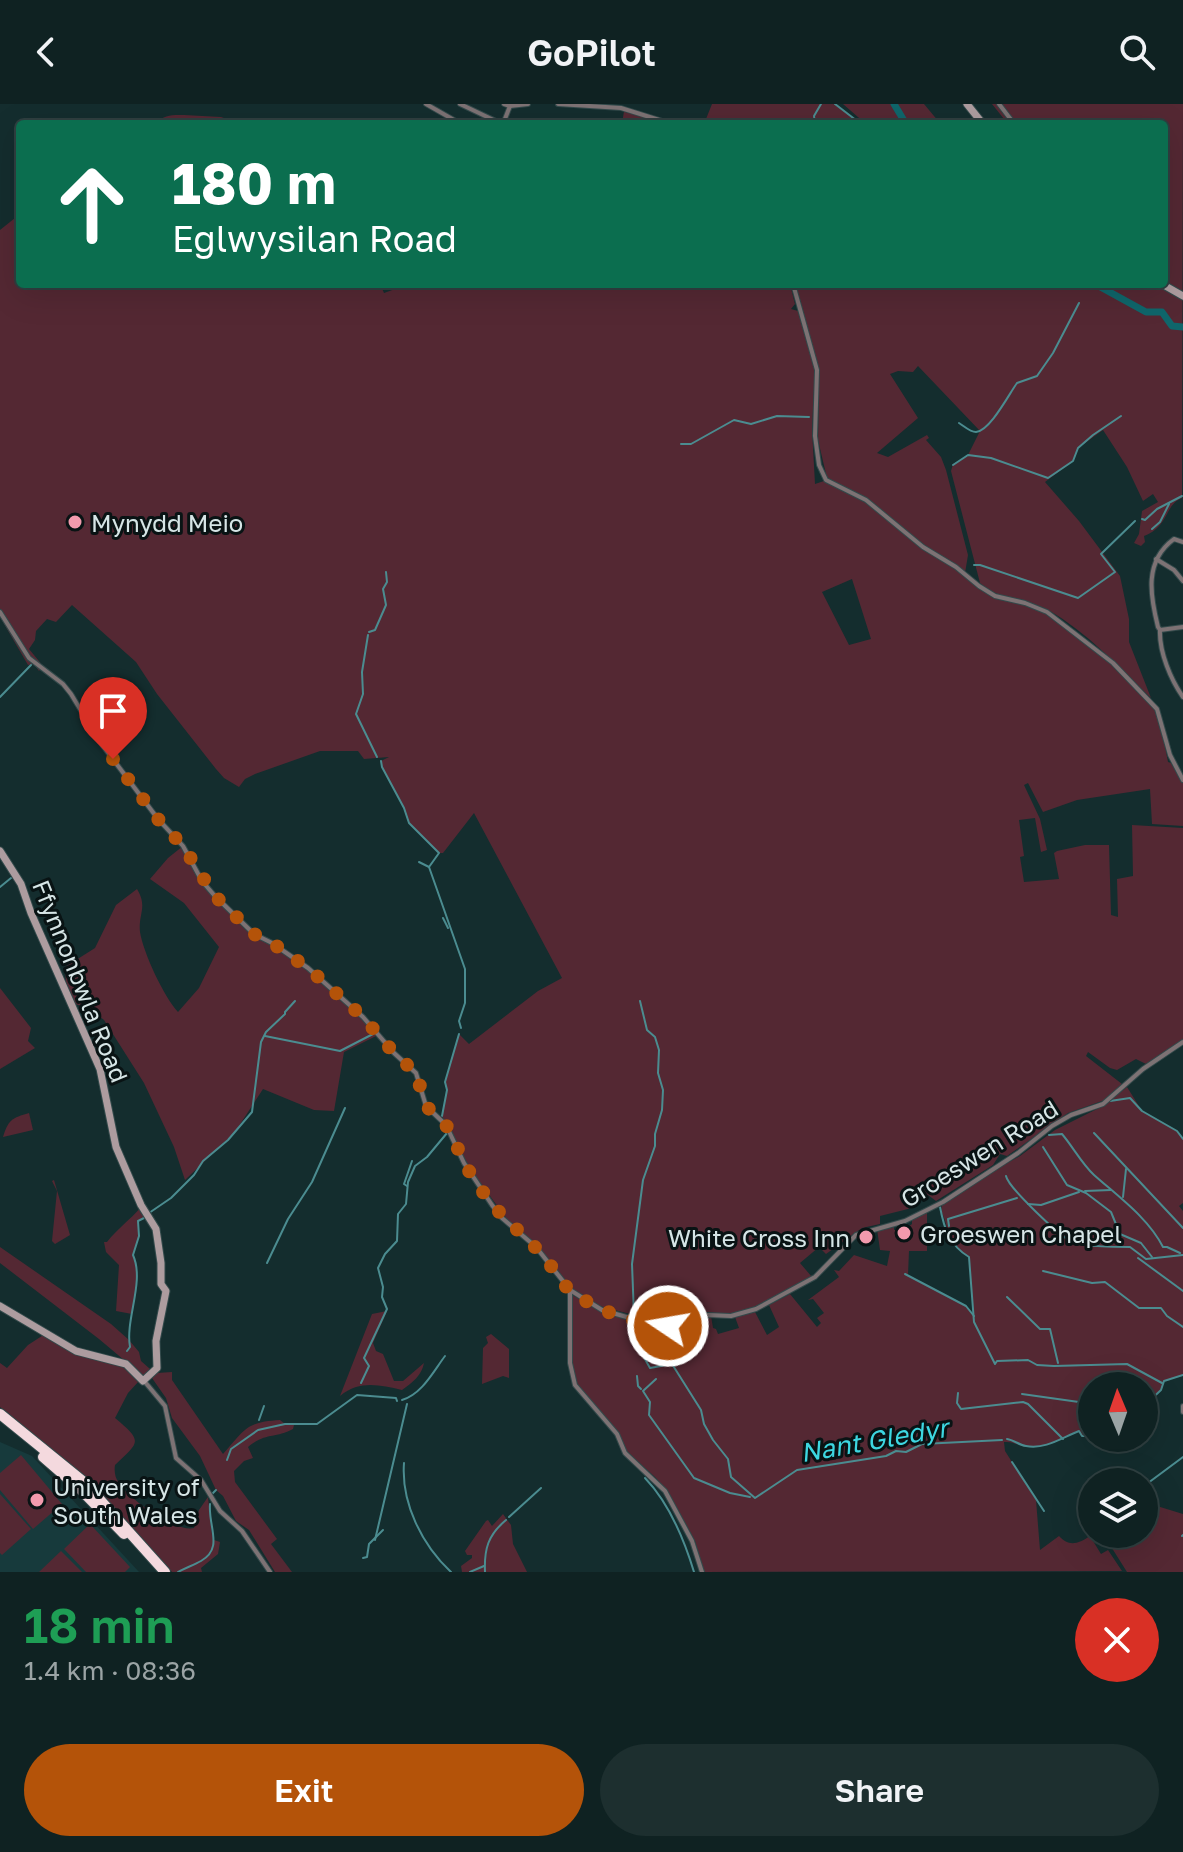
<!DOCTYPE html>
<html lang="en">
<head>
<meta charset="utf-8">
<style>
  body { margin:0; font-family:"Golos Text",sans-serif; background:#1d2f2f; color:#f1f3f6; height:100vh; display:flex; flex-direction:column; font-size:30px; white-space:nowrap }
  * { box-sizing:border-box; margin:0 }
  p { font-size:26px; color:#9ba4a5 }
  .icon { flex:none; width:44px; height:44px; fill:none; stroke:currentColor; stroke-width:2; stroke-linecap:round; stroke-linejoin:round }
  .map { position:relative; height:1468px; overflow:hidden }
  .details { display:flex; flex-direction:column; background:#0f2222; flex:1 }
  .details>* { flex:none }
  .hud { position:absolute; left:16px; top:16px; width:1152px; height:168px; border-radius:8px; box-shadow:0 8px 32px #0002,0 0 0 2px #2f3f40; background:#0b6e4f; color:#fff; overflow:hidden }
  .needle { width:52px; rotate:358deg }
  .tools { position:absolute; left:1078px; top:1268px; display:grid; gap:16px }
  .tools a { display:grid; place-items:center; width:80px; height:80px; border-radius:50%; background:#0f2222; box-shadow:0 8px 32px #0002,0 0 0 2px #2f3f40; font-size:40px }
  .pin { position:absolute; display:grid; place-items:center; width:68px; height:68px; color:#fff; margin:-82px -34px; border-radius:50% 50% 50% 0; rotate:-45deg; box-shadow:0 0 8px #0007 }
  .pin .icon { rotate:45deg }
  .me { position:absolute; width:88px; margin:-44px; rotate:282deg; stroke-linejoin:round; filter:drop-shadow(0 0 6px #0008) }
  .turn { display:flex; align-items:center; gap:28px; height:168px; padding:0 24px; font-size:36px }
  .turn .icon { width:104px; height:104px; stroke-width:2.5 }
  .turn b { display:block; font-size:56px; line-height:68px }
  .round { display:grid; place-items:center; flex:none; width:84px; height:84px; border-radius:42px; background:#1d2f2f }
  .head { display:flex; align-items:center; justify-content:space-between; height:136px; padding:0 24px }
  h1 { font-size:48px; font-weight:600; line-height:60px; color:#1e9e55 }
  .cta { display:flex; gap:16px; margin-top:auto; padding:16px 24px }
  .cta a { flex:1; height:92px; border-radius:48px; background:#b45309; color:#fff; font-size:32px; font-weight:600; line-height:92px; text-align:center }
  .cta a+a { background:#1d2f2f; color:#f1f3f6 }
  header { display:flex; justify-content:space-between; align-items:center; height:104px; padding:0 24px; background:#0f2222; font-size:36px; font-weight:600 }
  .map>svg:first-child { display:block }
  .built { fill:#173a3c }
  .green { fill:#542833; fill-rule:evenodd }
  .lines { fill:none; stroke-linecap:round; stroke-linejoin:round }
  .stream { stroke:#4b8c90; stroke-width:2 }
  .river { stroke:#0f666b; stroke-width:7 }
  .street-casing { stroke:#334a4b; stroke-width:6 }
  .secondary-casing { stroke:#334a4b; stroke-width:9 }
  .highway-casing { stroke:#334a4b; stroke-width:12 }
  .street { stroke:#7d7274; stroke-width:4 }
  .secondary { stroke:#ad9c9f; stroke-width:7 }
  .highway { stroke:#f4d9de; stroke-width:10 }
  .route { stroke:#b45309; stroke-width:14; stroke-dasharray:0 25.2 }
  .poi-dot { fill:#f29aad; stroke:#091314; stroke-width:3 }
  .labels { text-anchor:middle; dominant-baseline:central; stroke-width:6; stroke-linejoin:round; paint-order:stroke }
  .poi-label { font-size:24px; fill:#d6e5e6; stroke:#091314; text-anchor:start }
  .street-label { font-size:24px; fill:#d6e5e6; stroke:#091314 }
  .water-label { font-size:26px; font-style:italic; fill:#3dd7e1; stroke:#091314 }
</style>
</head>
<body>
<header><svg class="icon" aria-label="back" viewBox="0 0 24 24"><path d="M15 5l-7 7 7 7"/></svg>GoPilot<svg class="icon" aria-label="search" viewBox="0 0 24 24"><circle cx="10" cy="10" r="6"/><path d="M15 15l6 6"/></svg></header>
<div class="map">
<svg width="1183" height="1468" viewBox="0 0 1183 1468">
  <rect width="100%" height="100%" fill="#142d2e"/>
  <!-- built -->
  <polygon class="built" points="0,1338 32,1352 139,1468 0,1468"/>
  <!-- green -->
  <g class="green">
    <polygon points="712,0 835,0 861,20 704,20"/>
    <polygon points="843,0 924,0 939,18 866,20"/>
    <path d="M992 0H1183L1182 394C1164 401 1170 422 1144 432L1145 438 1141 442 1134 439 1139 430 1142 407 1158 398 1153 390 1143 397 1127 363 1103 326 1078 344 1073 357 1045 378 1079 417 1120 472 1129 515V538L1151 594C1119 563 1087 528 1048 506 1026 494 999 497 980 479L951 367 953 360 968 351 980 327 918 262 913 268 898 267 890 270 918 314 877 349 888 353 927 331 929 334 926 336 941 353 946 366 968 451 965 469 923 442 863 392 827 374 818 336 819 271 795 180H1155L1164 184 1158 180H1164V20H1008Z"/>
    <polygon points="624,7 665,20 622,20"/>
    <path d="M184 11 221 13 242 20H157C163 10 173 11 184 11Z"/>
    <path d="M20 110V180H380L384 189 409 180H790L795 200 791 205 798 207 815 266 812 325 815 380 824 377 870 401 922 445 959 467 985 488 997 495 1024 500 1043 508 1110 558 1152 600 1160 616 1168 658 1171 659 1183 679V722L1152 720 1150 685 1077 696 1043 708 1028 679 1024 681 1040 715 1047 746 1041 748 1035 714 1019 716 1024 752 1020 753 1024 778 1059 775 1054 749 1057 747 1085 741H1109L1111 811 1118 813 1117 775 1133 772 1132 721 1183 724V936L1146 960 1136 955 1117 966 1110 964 1088 948 1086 952 1122 980 1105 996 1068 1009 1007 1052 1000 1050 993 1061 936 1097 928 1091 908 1105 880 1112V1120L862 1124 826 1150 819 1143 800 1159 812 1173 763 1201 739 1209H706L660 1221 634 1211 595 1201 571 1185 541 1147 509 1118 471 1066 442 1012 447 986 445 978 459 930 469 940 538 887 562 874 474 709 443 749H439L409 719 404 704 382 663 381 657 389 653 364 655 358 647H320L255 670 245 675 239 683 224 674 216 665 157 590 136 558 72 501 56 518 47 515 36 527 35 536 29 545 43 562 39 567 34 560 28 561 0 513V126ZM852 475 871 535 849 541 822 488Z"/>
    <path d="M183 742 210 786 254 830 272 839 308 864 380 930 344 948 334 1007 314 1006 263 985 235 1028 185 1076 174 1043 144 979 104 916 89 904 75 900 66 881 65 863 95 844 116 801 137 785C148 803 138 810 140 828 143 848 164 893 178 908L199 884 219 843 184 799 150 775 168 754Z"/>
    <polygon points="0,884 31,924 28,937 35,944 0,965"/>
    <path d="M1127 983 1142 1007 1177 1027 1183 1035V1099L1179 1102 1183 1107V1271L1164 1277 1161 1286 1144 1302V1282H1092V1332H1082L1079 1327C1061 1333 1052 1344 1029 1343 1020 1343 1014 1337 1004 1338L1005 1347 1036 1396 1040 1446 1059 1432C1069 1443 1078 1440 1090 1432L1101 1450 1108 1446 1122 1467 704 1468 695 1437 669 1389 655 1373 625 1346 615 1324 577 1281 572 1261 570 1200 572 1191 608 1210 659 1225 711 1212 713 1224 716 1225 718 1230 739 1224 735 1213 755 1208 767 1231 779 1223 769 1201 790 1190 817 1223 821 1219 817 1214 824 1209 813 1195 808 1196 839 1173 834 1166 839 1167 854 1151 887 1162 890 1147 880 1146 877 1125 894 1123V1126H900L901 1131H907L908 1123 912 1120V1116L927 1108V1147H909L908 1171 966 1202 974 1212 969 1153C954 1144 949 1137 946 1120 944 1111 940 1109 942 1100L984 1072 1020 1052 1055 1026 1103 1002Z"/>
    <path d="M29 1009 33 1026 3 1033C8 1016 12 1014 29 1009Z"/>
    <polygon points="54,1076 70,1131 55,1140 52,1137 57,1087 52,1077"/>
    <path d="M141 1103 147 1112 138 1117 139 1132 133 1151C140 1168 135 1193 132 1210L116 1207 119 1161 106 1148 104 1138H107C117 1125 130 1116 141 1103Z"/>
    <polygon points="0,1143 111,1220 129,1236 139,1248 141,1257 150,1265 143,1272 99,1235 0,1159"/>
    <path d="M387 1207 373 1239 376 1247 383 1250 394 1277H403L424 1259C422 1271 412 1279 402 1286 379 1281 360 1276 340 1292L372 1210Z"/>
    <path d="M45 1230 65 1243 121 1261 139 1277 128 1289 115 1314C144 1338 139 1338 115 1361 114 1367 115 1374 119 1379 129 1395 176 1429 194 1424L199 1406 208 1393 212 1431 214 1436 220 1438 218 1450 201 1464 202 1468H172L104 1392 0 1303V1259L7 1264 28 1241Z"/>
    <polygon points="491,1230 509,1245 509,1274 503,1272 482,1280 483,1244 488,1239 486,1233"/>
    <path d="M172 1268V1276L223 1350C245 1326 245 1318 280 1316L285 1320 294 1321 293 1325C274 1335 266 1328 248 1343L253 1354 244 1357 234 1367 235 1378 277 1435 271 1440 292 1468H275L249 1426 236 1417 223 1392 216 1386 200 1352 172 1314 166 1294 152 1274 157 1269Z"/>
    <polygon points="21,1351 62,1400 33,1425 0,1386 0,1369"/>
    <polygon points="0,1390 31,1425 2,1451 0,1449"/>
    <polygon points="1144,1398 1183,1410 1183,1468 1127,1468 1105,1433 1105,1430 1144,1430"/>
    <polygon points="503,1410 511,1421 513,1440 527,1468 462,1468 461,1462 472,1454 472,1451 467,1451 465,1447 486,1417 488,1416 492,1422"/>
    <polygon points="90,1420 130,1463 125,1468 86,1468 64,1445"/>
    <polygon points="61,1447 82,1468 39,1468"/>
  </g>
  <g class="lines">
    <!-- stream -->
    <g class="stream">
      <polyline points="835,0 861,20"/>
      <polyline points="815,20 814,12 821,0"/>
      <path d="M959 319C964 322 970 328 976 328 990 327 1009 290 1017 279L1037 272 1053 249 1079 199"/>
      <polyline points="681,340 691,340 734,316 751,320 777,312 809,313"/>
      <polyline points="953,361 968,351 991,354 1048,374 1073,357 1078,344 1093,331 1121,312"/>
      <polyline points="1142,415 1145,416 1157,405 1182,392"/>
      <polyline points="1152,425 1160,418 1169,400"/>
      <polyline points="974,461 980,461 1078,494 1115,468 1101,450 1135,417"/>
      <polyline points="369,528 375,526 386,501 383,485 387,478 386,468"/>
      <polyline points="368,531 362,568 363,590 356,610 377,653"/>
      <polyline points="0,593 31,561"/>
      <polyline points="381,657 382,663 404,704 409,719 439,749 429,763 465,865 465,899 459,917 461,924"/>
      <polyline points="419,758 429,763"/>
      <polyline points="0,783 11,774"/>
      <polyline points="443,814 448,824"/>
      <polyline points="265,932 340,947 373,930"/>
      <polyline points="1110,997 1130,994 1142,1007 1177,1027 1183,1035"/>
      <polyline points="442,1012 447,986 445,978 459,930"/>
      <polyline points="1094,1029 1183,1124"/>
      <path d="M1049 1031 1062 1030C1073 1043 1082 1060 1094 1071 1120 1094 1148 1114 1163 1143H1167L1180 1149"/>
      <polyline points="1043,1043 1067,1081 1086,1089 1111,1108 1120,1130 1141,1139 1152,1153"/>
      <path d="M1006 1072C1008 1083 1062 1135 1073 1138 1092 1143 1111 1143 1130 1143L1146 1155 1183 1151"/>
      <polyline points="407,1082 404,1080 412,1057"/>
      <polyline points="1085,1087 1111,1086"/>
      <polyline points="1123,1093 1126,1065"/>
      <polyline points="1028,1100 1041,1101 1079,1088"/>
      <path d="M940 1103C944 1124 949 1141 969 1153L974 1218 995 1260 997 1257 1028 1256 1037 1261 1054 1262 1127 1260 1162 1279"/>
      <polyline points="149,1109 171,1094 194,1071 203,1057 228,1036 252,1008 261,938 266,928 285,910 285,908 295,897"/>
      <polyline points="949,1122 948,1115 1017,1094"/>
      <polyline points="1138,1154 1183,1187"/>
      <polyline points="267,1159 288,1115 312,1078 345,1004"/>
      <polyline points="1043,1167 1092,1179 1105,1178 1139,1204 1161,1204 1167,1212 1183,1223"/>
      <polyline points="905,1170 966,1202 974,1212"/>
      <polyline points="1007,1193 1040,1225 1050,1225 1058,1259"/>
      <polyline points="634,1211 632,1160 643,1076 655,1042 655,1030 662,1006 663,986 658,969 659,946 655,933 647,926 640,897"/>
      <polyline points="633,1217 632,1232 650,1264 672,1260 701,1306 704,1320 713,1336 728,1355 731,1373 755,1394 797,1366 886,1352 896,1347 906,1348 922,1340 1002,1336"/>
      <path d="M127 1247 130 1243C125 1215 145 1178 133 1151L139 1132 138 1117 146 1113"/>
      <polyline points="637,1272 638,1282 641,1285"/>
      <polyline points="656,1275 643,1287 650,1298 649,1311 694,1374 730,1389 750,1393"/>
      <polyline points="361,1279 369,1262 364,1254 387,1205 382,1193 383,1183 378,1164 385,1150 397,1137 398,1110 406,1100 408,1078 415,1062 427,1053 447,1029"/>
      <polyline points="958,1289 957,1299 961,1305 1023,1298 1028,1300 1063,1335"/>
      <polyline points="1022,1290 1086,1299"/>
      <path d="M402 1296C422 1290 433 1268 445 1252"/>
      <polyline points="1144,1302 1161,1286 1164,1277 1183,1271"/>
      <polyline points="1144,1307 1144,1316"/>
      <polyline points="259,1316 264,1302"/>
      <polyline points="1100,1334 1103,1339"/>
      <path d="M1007 1335C1014 1336 1019 1341 1026 1342 1045 1346 1063 1333 1079 1327L1082 1332H1092"/>
      <polyline points="227,1356 231,1345 258,1326 285,1320 317,1320 357,1291 396,1294 397,1297"/>
      <polyline points="1012,1358 1044,1407"/>
      <path d="M404 1359C401 1399 422 1441 451 1468"/>
      <path d="M645 1374C669 1399 684 1435 694 1468"/>
      <polyline points="1144,1382 1183,1353"/>
      <polyline points="213,1389 216,1386"/>
      <polyline points="509,1413 541,1384"/>
      <polyline points="1182,1432 1183,1431"/>
      <polyline points="375,1436 407,1300"/>
      <polyline points="363,1454 367,1453 369,1440 383,1426"/>
      <path d="M178 1468C185 1464 194 1461 201 1457 224 1444 208 1423 210 1400"/>
      <polyline points="470,1468 484,1462"/>
      <path d="M485 1468C484 1445 488 1431 506 1416"/>
    </g>
    <!-- river -->
    <g class="river">
      <polyline points="894,0 906,20"/>
      <polyline points="1095,180 1146,208 1162,208 1172,222 1183,223"/>
    </g>
    <!-- street casing -->
    <g class="street-casing">
      <g id="street">
        <polyline points="426,0 461,20"/>
        <polyline points="460,0 502,20"/>
        <polyline points="504,0 510,2 528,0"/>
        <polyline points="558,0 621,4 672,20"/>
        <polyline points="999,0 1012,17"/>
        <polyline points="503,20 510,2"/>
        <polyline points="793,180 817,266 815,332 819,361 826,376 866,396 923,443 956,463 979,482 995,492 1025,499 1047,508 1113,559 1157,605 1170,651 1183,676"/>
        <path d="M1183 438 1174 435C1144 457 1150 491 1158 523L1160 526 1183 523"/>
        <polyline points="1156,455 1174,466 1183,477"/>
        <polyline points="0,508 29,554 63,580 71,590 100,638 158,715 183,742 202,777 214,791 254,830 272,839 308,864 363,913 394,949 416,969 426,1002 446,1021 464,1059 492,1101 502,1114 536,1143 570,1186 602,1206 662,1223 708,1211 731,1212 756,1205 815,1173 856,1131 905,1117 943,1098 1018,1049 1052,1022 1071,1011 1103,1000 1143,965 1183,938"/>
        <path d="M1160 526C1159 548 1171 576 1183 593"/>
        <polyline points="570,1186 570,1259 575,1281 617,1330 625,1349 665,1387 692,1437 702,1468"/>
        <polyline points="145,1278 165,1302 176,1354 201,1376 220,1407 242,1427 270,1468"/>
        <polyline points="1183,1302 1183,1308"/>
      </g>
    </g>
    <!-- secondary casing -->
    <g class="secondary-casing">
      <g id="secondary">
        <polyline points="967,0 983,20"/>
        <polyline points="1162,180 1183,192"/>
        <polyline points="0,747 21,780 31,809 100,965 116,1043 141,1101 156,1125 161,1159 161,1180 166,1187 156,1237 157,1264 143,1277 126,1260 76,1247 0,1202"/>
      </g>
    </g>
    <!-- highway casing -->
    <g class="highway-casing">
      <g id="highway">
        <polyline points="0,1310 85,1379 165,1468"/>
        <polyline points="43,1353 81,1386 124,1430"/>
      </g>
    </g>
    <!-- street -->
    <use href="#street" class="street"/>
    <!-- secondary -->
    <use href="#secondary" class="secondary"/>
    <!-- highway -->
    <use href="#highway" class="highway"/>
  </g>
  <g class="lines">
    <!-- route -->
    <polyline class="route" points="113,655 158,715 183,742 214,791 254,830 272,839 308,864 363,913 394,949 416,969 426,1002 446,1021 471,1071 492,1101 544,1152 564,1181 584,1196 602,1206 655,1223 668,1222"/>
  </g>
  <!-- markers -->
  <g class="poi-dot">
    <circle cx="75" cy="418" r="8"/>
    <circle cx="904" cy="1129" r="8"/>
    <circle cx="866" cy="1133" r="8"/>
    <circle cx="37" cy="1396" r="8"/>
  </g>
  <g class="labels">
    <!-- poi labels -->
    <g class="poi-label">
      <text x="91" y="418">Mynydd Meio</text>
      <text x="920" y="1129">Groeswen Chapel</text>
      <text x="850" y="1133" text-anchor="end">White Cross Inn</text>
      <text x="53" y="1382">University of<tspan x="53" dy="28">South Wales</tspan></text>
    </g>
    <!-- street labels -->
    <g class="street-label">
      <text transform="translate(81 877) rotate(68)">Ffynnonbwla Road</text>
      <text transform="translate(979 1049) rotate(-32)">Groeswen Road</text>
    </g>
    <!-- water labels -->
    <g class="water-label">
      <text transform="translate(874 1336) rotate(-10)">Nant Gledyr</text>
    </g>
  </g>
</svg>
<div class="tools">
<a><svg class="needle" viewBox="-14 -14 28 28"><path d="M0-13l5 13h-10z" fill="#e53935"/><path d="M0 13l5-13h-10z" fill="#9ba4a5"/></svg></a>
<a><svg class="icon" aria-label="layers" viewBox="0 0 24 24"><path d="M12 4l9 5-9 5-9-5zM3 14l9 5 9-5"/></svg></a>
</div>
<div class="pin" style="left:113px;top:655px;background:#d93025"><svg class="icon" aria-label="arrive" viewBox="0 0 24 24"><path d="M6 21V4h12l-3 4 3 4H6"/></svg></div>
<svg class="me" style="left:668px;top:1222px" viewBox="-20 -20 40 40"><circle r="17" fill="#b45309" stroke="#fff" stroke-width="3"/><path d="M0-11L8 9 0 5-8 9z" fill="#fff"/></svg>
<div class="hud">
<div class="turn"><svg class="icon" aria-label="ahead" viewBox="0 0 24 24"><path d="M12 20V5M6 11l6-6 6 6"/></svg><div><b>180 m</b>Eglwysilan Road</div></div>
</div>
</div>
<section class="details">
<div class="head"><div><h1>18 min</h1><p>1.4 km · 08:36</p></div><a class="round" style="background:#d93025;color:#fff"><svg class="icon" aria-label="close" viewBox="0 0 24 24"><path d="M6 6l12 12M18 6L6 18"/></svg></a></div>
<div class="cta"><a>Exit</a><a>Share</a></div>
</section>
</body>
</html>
